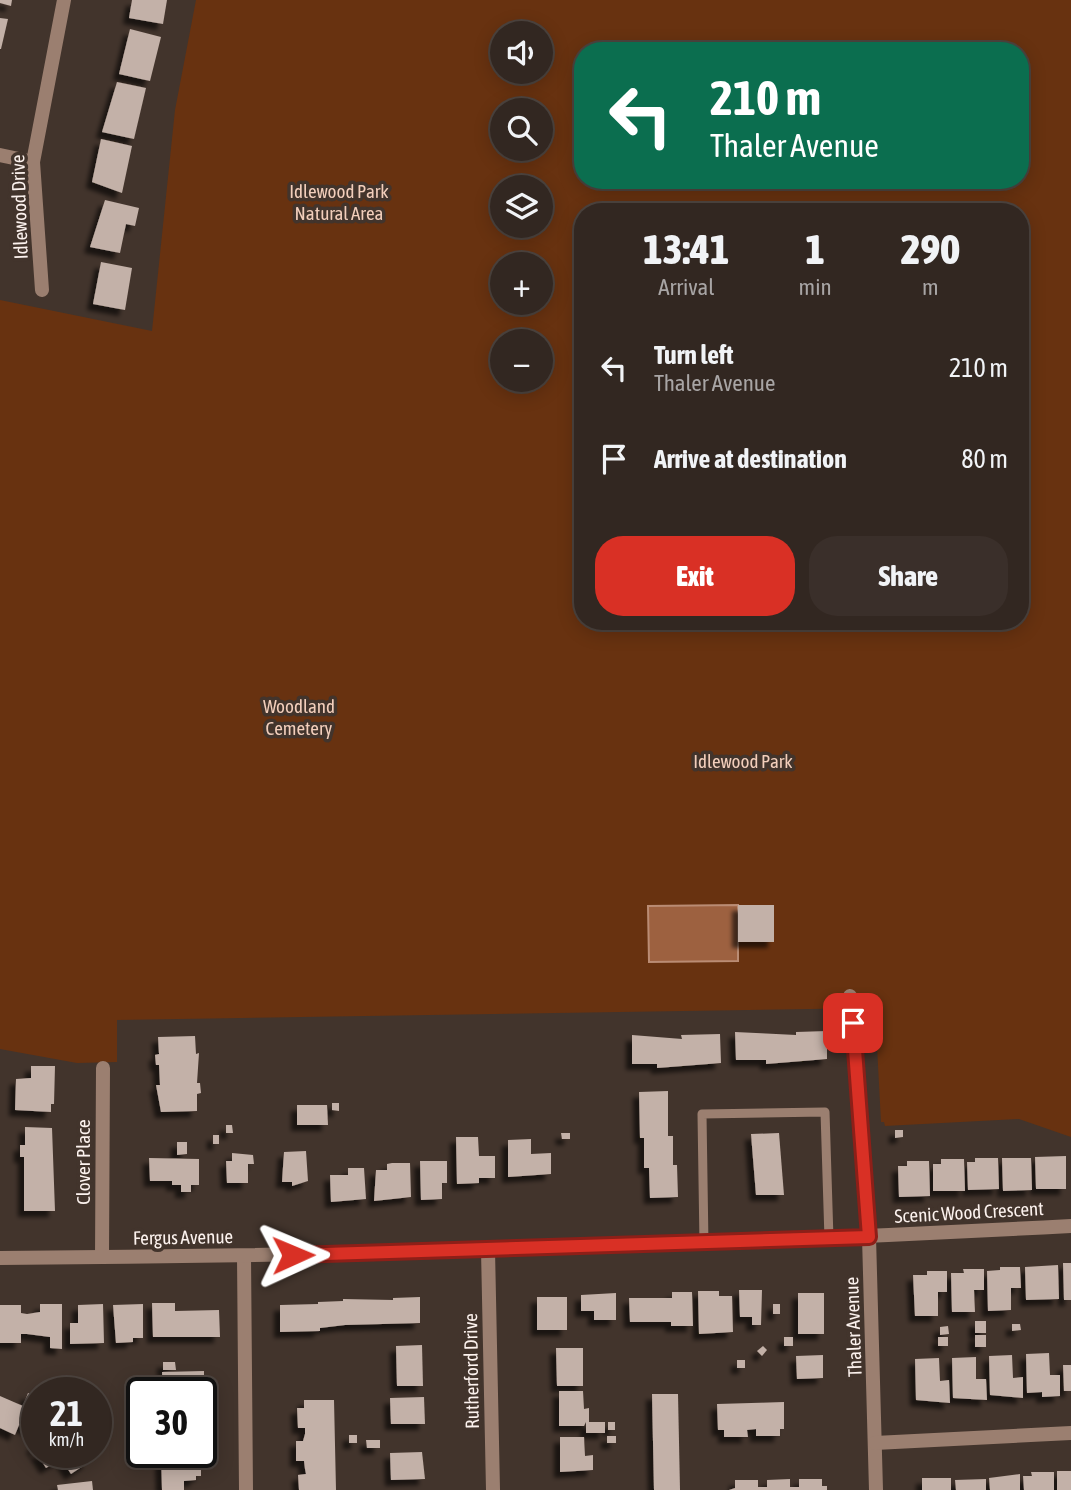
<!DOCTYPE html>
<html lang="en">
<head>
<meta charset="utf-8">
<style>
  body { margin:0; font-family:"Asap Condensed",sans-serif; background:#3a2f2a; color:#f1f3f6; height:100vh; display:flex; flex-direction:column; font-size:26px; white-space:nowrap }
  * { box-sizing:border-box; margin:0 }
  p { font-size:23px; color:#a8a5a5 }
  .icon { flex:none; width:38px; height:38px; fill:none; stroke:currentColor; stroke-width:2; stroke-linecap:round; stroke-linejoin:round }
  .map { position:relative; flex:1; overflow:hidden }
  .details { position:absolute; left:574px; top:203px; width:455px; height:427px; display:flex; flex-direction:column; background:#322721; border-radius:28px; box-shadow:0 4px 18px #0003,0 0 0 2px #4d443f }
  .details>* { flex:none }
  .guide { position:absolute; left:574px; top:42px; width:455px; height:147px; border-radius:28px; box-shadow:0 4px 18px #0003,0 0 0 2px #4d443f; background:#0b6e4f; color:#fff; overflow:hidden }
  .fabs { position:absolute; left:490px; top:21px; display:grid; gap:14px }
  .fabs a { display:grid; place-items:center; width:63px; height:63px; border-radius:50%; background:#322721; box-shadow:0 4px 18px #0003,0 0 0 2px #4d443f; font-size:35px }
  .speed { position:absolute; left:21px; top:1377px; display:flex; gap:14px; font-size:35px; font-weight:700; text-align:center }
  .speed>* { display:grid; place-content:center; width:91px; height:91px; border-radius:50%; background:#322721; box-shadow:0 4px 18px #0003,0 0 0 2px #4d443f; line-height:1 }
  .speed small { font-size:18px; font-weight:400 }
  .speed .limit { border:4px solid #111; border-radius:10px; background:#fff; color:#111 }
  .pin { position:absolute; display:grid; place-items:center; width:60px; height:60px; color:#fff; margin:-30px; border-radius:14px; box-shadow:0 4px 10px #0006 }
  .me { position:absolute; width:77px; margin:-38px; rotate:89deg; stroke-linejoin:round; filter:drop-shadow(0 0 5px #0008) }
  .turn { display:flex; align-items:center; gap:24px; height:147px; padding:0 21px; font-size:32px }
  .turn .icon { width:91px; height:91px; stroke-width:2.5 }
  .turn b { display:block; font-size:49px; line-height:60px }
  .eta { display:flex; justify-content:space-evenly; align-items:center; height:119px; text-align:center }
  .eta b { font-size:42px; font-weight:800; line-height:49px }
  .action { display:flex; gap:14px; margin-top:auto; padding:14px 21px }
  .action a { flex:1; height:80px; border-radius:28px; background:#d93025; color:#fff; font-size:28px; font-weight:800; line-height:80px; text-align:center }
  .action a+a { background:#3a2f2a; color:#f1f3f6 }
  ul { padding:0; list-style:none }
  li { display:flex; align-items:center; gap:21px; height:91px; padding:0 21px }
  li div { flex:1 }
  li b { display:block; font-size:26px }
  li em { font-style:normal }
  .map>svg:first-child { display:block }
  .green { fill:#683210; fill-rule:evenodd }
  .water { fill:#9d6140; stroke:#ba8c74; stroke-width:2 }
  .building { fill:#c3b1a8; filter:url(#shadow) }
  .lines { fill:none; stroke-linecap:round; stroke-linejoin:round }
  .service { stroke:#9b7f70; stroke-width:9 }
  .minor { stroke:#9b7f70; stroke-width:14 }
  .route-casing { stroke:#8d1f18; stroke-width:18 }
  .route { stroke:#d93025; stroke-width:12 }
  .labels { text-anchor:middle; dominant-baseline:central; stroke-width:7; stroke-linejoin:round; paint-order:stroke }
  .park-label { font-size:19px; fill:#f2cebb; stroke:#42342c }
  .street-label { font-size:19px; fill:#fcf2ee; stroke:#42342c }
</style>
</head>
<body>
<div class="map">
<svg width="1071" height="1490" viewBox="0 0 1071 1490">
  <defs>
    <filter id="shadow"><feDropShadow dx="-6" dy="6" stdDeviation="2" flood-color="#0009"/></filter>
  </defs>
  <rect width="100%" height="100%" fill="#42342c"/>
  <!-- green -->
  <path class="green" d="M196 0H1071V1137L1019 1119 885 1126 884 1122H881L875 1008 117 1020V1062L77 1063 0 1049V300L152 331 175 110ZM502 33H541V72H502ZM583 51H1020V180H583ZM502 110H541V149H502ZM502 187H541V226H502ZM583 212H1020V621H583ZM502 264H541V303H502ZM502 341H541V380H502Z"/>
  <!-- water -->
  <polygon class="water" points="738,905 738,961 649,962 648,906"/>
  <!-- building -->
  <g class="building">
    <polygon points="0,0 12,0 11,6 0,3"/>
    <polygon points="132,0 167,0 163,24 129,18"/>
    <polygon points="0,18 8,19 1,49 0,49"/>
    <polygon points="130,29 161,37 150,81 119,74"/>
    <polygon points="117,82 146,88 134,139 102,132"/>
    <polygon points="101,139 132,146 122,193 92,182"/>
    <polygon points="105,200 139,208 135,226 126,224 120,253 90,247"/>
    <polygon points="101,262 132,268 125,310 93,304"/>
    <rect x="738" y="905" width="36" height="37"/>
    <polygon points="827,1031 827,1059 766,1064 766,1060 736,1060 735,1032 796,1035 796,1032"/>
    <polygon points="720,1034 721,1063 657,1068 657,1064 632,1064 632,1035 682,1039 681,1035"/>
    <polygon points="195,1036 196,1054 199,1053 197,1083 200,1083 201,1093 197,1094 197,1111 161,1112 156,1085 160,1085 159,1065 156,1065 155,1055 159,1054 158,1037"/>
    <polygon points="31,1066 55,1066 54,1104 51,1104 51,1112 15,1110 16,1079 31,1078"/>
    <polygon points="668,1091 668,1136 673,1136 673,1165 677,1165 678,1197 650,1198 649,1168 644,1168 644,1138 640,1138 639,1092"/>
    <polygon points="332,1103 339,1103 339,1111 332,1110"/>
    <polygon points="297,1105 327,1105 328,1125 297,1125"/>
    <polygon points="226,1125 232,1125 233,1133 226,1133"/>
    <polygon points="25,1127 52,1128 55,1211 24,1211 24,1157 20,1157 20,1145 25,1145"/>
    <polygon points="895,1130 903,1130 903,1137 895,1138"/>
    <polygon points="561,1133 570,1133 570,1139 562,1139"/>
    <polygon points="779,1133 784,1195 756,1195 751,1134"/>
    <rect x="213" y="1135" width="6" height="9"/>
    <polygon points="456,1137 478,1137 479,1156 495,1156 495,1178 479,1178 479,1183 457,1184"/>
    <polygon points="531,1139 531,1154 551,1153 551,1174 508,1177 508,1140"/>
    <polygon points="177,1142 187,1142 187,1154 177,1155"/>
    <polygon points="306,1151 308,1181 292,1186 292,1182 282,1182 284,1152"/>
    <polygon points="232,1153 253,1155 254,1164 248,1164 248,1183 227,1183 226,1161 232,1161"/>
    <polygon points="1066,1156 1066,1189 1036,1189 1035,1157"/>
    <polygon points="149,1158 199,1159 199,1185 191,1185 191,1192 181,1192 181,1185 172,1185 172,1181 150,1181"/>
    <polygon points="975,1158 998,1158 999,1189 968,1190 967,1162 975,1162"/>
    <polygon points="1002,1158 1031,1158 1032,1190 1003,1191"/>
    <polygon points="941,1159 964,1159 965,1191 933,1191 933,1164 941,1164"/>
    <polygon points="420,1161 447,1161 447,1183 442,1183 442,1199 421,1200"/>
    <polygon points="907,1161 929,1161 930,1196 899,1197 898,1166 907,1166"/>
    <polygon points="410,1163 411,1197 374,1201 376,1170 387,1170 387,1164 392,1163"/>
    <polygon points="348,1168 364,1168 366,1199 331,1202 330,1175 348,1175"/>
    <polygon points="1063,1263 1071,1263 1071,1300 1064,1300"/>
    <polygon points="1058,1265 1059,1299 1026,1300 1025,1267"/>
    <polygon points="1000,1267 1020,1267 1021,1288 1011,1288 1011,1310 988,1311 987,1271 1000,1270"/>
    <polygon points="963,1269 984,1269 984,1290 974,1290 975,1312 952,1312 951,1273 964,1273"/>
    <polygon points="927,1271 947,1271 947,1292 938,1292 938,1316 915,1316 913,1275 927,1275"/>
    <polygon points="739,1290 762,1290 761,1325 752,1325 752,1317 740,1317"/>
    <polygon points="698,1291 719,1291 719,1296 732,1296 733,1332 699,1334"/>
    <polygon points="672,1292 692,1292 693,1326 671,1326 671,1322 630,1322 629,1298 672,1298"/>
    <polygon points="616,1293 616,1320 594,1320 594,1311 581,1311 581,1295"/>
    <rect x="798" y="1293" width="26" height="41"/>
    <polygon points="420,1297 420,1323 345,1325 320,1328 320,1331 280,1332 280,1305 318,1304 318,1302 343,1301 343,1299 393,1300 393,1298"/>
    <rect x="537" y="1297" width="30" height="33"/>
    <polygon points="152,1303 175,1303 175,1311 219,1310 220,1337 153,1337"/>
    <polygon points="40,1304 62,1304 62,1349 50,1348 50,1337 27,1334 21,1334 21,1343 0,1343 0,1305 21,1305 21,1313 27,1314 40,1312"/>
    <polygon points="103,1304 104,1343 70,1344 70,1323 78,1323 78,1305"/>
    <polygon points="143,1304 143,1338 133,1338 133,1342 116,1343 113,1305"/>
    <rect x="773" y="1304" width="7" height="10"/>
    <rect x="975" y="1321" width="11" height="12"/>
    <polygon points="1012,1324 1020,1324 1021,1330 1012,1331"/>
    <polygon points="948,1326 949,1334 940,1335 940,1327"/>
    <rect x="975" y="1335" width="11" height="12"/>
    <rect x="784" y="1337" width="9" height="9"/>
    <rect x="938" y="1337" width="10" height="9"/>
    <polygon points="422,1345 423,1386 397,1386 396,1346"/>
    <polygon points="763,1346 767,1350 762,1356 757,1351"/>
    <polygon points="556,1348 583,1348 583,1386 557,1386"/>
    <polygon points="1049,1353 1050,1375 1060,1375 1060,1396 1042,1397 1042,1392 1027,1393 1026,1354"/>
    <polygon points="823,1355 823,1378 797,1379 796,1356"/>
    <polygon points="1012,1355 1013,1378 1023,1377 1023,1398 990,1395 989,1356"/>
    <polygon points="976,1357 976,1379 986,1379 987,1400 953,1398 952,1358"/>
    <polygon points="939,1358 940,1381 949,1380 950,1403 916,1400 915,1359"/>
    <rect x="737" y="1360" width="8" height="8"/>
    <polygon points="163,1362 175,1362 176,1370 163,1370"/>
    <polygon points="1063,1365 1071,1365 1071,1391 1064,1391"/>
    <polygon points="204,1371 204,1396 201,1393 163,1393 162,1372"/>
    <polygon points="559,1391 583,1391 584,1409 589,1408 589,1422 605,1422 605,1433 586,1433 586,1422 584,1426 559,1426"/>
    <polygon points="28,1393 37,1397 37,1416 31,1430 19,1425 15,1435 0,1428 0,1396 23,1406"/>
    <polygon points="652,1394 678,1394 680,1490 654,1490"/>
    <polygon points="424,1397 425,1424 391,1424 390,1398"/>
    <polygon points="304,1400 334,1400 336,1490 299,1490 298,1475 306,1474 305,1469 304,1461 296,1461 296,1441 303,1441 305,1434 305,1428 298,1428 297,1408 304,1408"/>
    <polygon points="784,1402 784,1429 780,1429 780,1436 756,1436 756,1429 747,1430 748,1437 724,1437 724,1430 718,1430 717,1404"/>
    <rect x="608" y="1422" width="7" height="8"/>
    <polygon points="104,1424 108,1435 102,1437 98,1425"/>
    <rect x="349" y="1435" width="8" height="8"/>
    <rect x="607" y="1436" width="9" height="7"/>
    <polygon points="560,1437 584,1437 585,1456 593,1455 593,1470 560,1472"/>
    <polygon points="366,1440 380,1440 380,1448 367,1448"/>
    <polygon points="37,1443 37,1452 83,1452 89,1462 71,1474 61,1459 46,1468 32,1446"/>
    <rect x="136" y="1452" width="13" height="9"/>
    <polygon points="422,1452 425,1479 391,1480 390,1453"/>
    <polygon points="201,1453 201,1476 196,1476 196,1480 184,1481 184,1490 162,1490 161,1454"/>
    <rect x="1057" y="1471" width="14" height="19"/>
    <polygon points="1031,1472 1054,1472 1054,1490 1024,1490 1023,1476 1032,1476"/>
    <polygon points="1020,1474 1020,1490 990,1490 989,1478"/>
    <rect x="922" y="1478" width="29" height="12"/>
    <polygon points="790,1479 790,1487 799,1487 799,1479 822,1479 822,1486 827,1486 827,1490 729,1490 735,1488 735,1480 758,1480 758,1487 767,1487 767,1480"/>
    <polygon points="986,1479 986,1490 956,1490 955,1480"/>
    <polygon points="92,1481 93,1490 58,1490 57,1485"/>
  </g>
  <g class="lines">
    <!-- service -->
    <polyline class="service" points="704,1245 702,1114 825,1112 829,1239"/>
    <!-- minor -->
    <g class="minor">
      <polyline points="0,155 33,162"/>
      <polyline points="42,290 33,162 64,0"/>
      <polyline points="850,996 869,1237 876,1490"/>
      <polyline points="488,1250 493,1490"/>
      <polyline points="244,1256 246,1490"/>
      <polyline points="102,1257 103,1068"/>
      <path d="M0 1258C357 1256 714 1245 1071 1226"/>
      <polyline points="875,1443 1071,1433"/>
    </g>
  </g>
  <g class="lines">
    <!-- route casing -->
    <g class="route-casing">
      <polyline id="route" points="293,1255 869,1237 853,1023"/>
    </g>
    <!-- route -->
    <use href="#route" class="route"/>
  </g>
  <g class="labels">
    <!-- park labels -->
    <g class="park-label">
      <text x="339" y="191">Idlewood Park<tspan x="339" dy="22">Natural Area</tspan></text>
      <text x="299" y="706">Woodland<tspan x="299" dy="22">Cemetery</tspan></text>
      <text x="743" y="761">Idlewood Park</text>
    </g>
    <!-- street labels -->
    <g class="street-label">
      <text transform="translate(19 207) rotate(-92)">Idlewood Drive</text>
      <text transform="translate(83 1162) rotate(-90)">Clover Place</text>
      <text transform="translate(969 1212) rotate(-3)">Scenic Wood Crescent</text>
      <text transform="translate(183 1237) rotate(-1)">Fergus Avenue</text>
      <text transform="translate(853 1327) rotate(-92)">Thaler Avenue</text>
      <text transform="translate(471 1371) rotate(-91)">Rutherford Drive</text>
    </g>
  </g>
</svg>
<div class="fabs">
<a><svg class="icon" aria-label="sound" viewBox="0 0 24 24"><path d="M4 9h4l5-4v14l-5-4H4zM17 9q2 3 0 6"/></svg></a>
<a><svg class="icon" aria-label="search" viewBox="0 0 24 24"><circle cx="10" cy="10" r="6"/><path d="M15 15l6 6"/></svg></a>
<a><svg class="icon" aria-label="layers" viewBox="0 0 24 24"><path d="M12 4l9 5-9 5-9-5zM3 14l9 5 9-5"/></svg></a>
<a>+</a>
<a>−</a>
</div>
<div class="speed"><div>21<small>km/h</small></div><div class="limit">30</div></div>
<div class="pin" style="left:853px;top:1023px;background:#d93025"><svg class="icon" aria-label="arrive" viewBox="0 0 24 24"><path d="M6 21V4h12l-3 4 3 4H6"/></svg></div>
<svg class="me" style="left:293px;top:1255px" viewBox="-20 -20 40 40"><path d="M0-17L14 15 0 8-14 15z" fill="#d93025" stroke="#fff" stroke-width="4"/></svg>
<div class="guide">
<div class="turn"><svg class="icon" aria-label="left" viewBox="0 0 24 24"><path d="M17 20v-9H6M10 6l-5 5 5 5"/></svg><div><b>210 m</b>Thaler Avenue</div></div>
</div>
<section class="details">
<div class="eta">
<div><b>13:41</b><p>Arrival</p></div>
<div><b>1</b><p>min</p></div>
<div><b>290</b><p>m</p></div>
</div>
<ul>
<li><svg class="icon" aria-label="left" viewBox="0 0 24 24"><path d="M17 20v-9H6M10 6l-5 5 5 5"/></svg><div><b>Turn left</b><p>Thaler Avenue</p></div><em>210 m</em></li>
<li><svg class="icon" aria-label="arrive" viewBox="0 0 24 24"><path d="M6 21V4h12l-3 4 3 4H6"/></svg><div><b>Arrive at destination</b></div><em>80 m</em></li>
</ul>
<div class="action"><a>Exit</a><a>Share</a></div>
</section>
</div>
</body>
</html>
